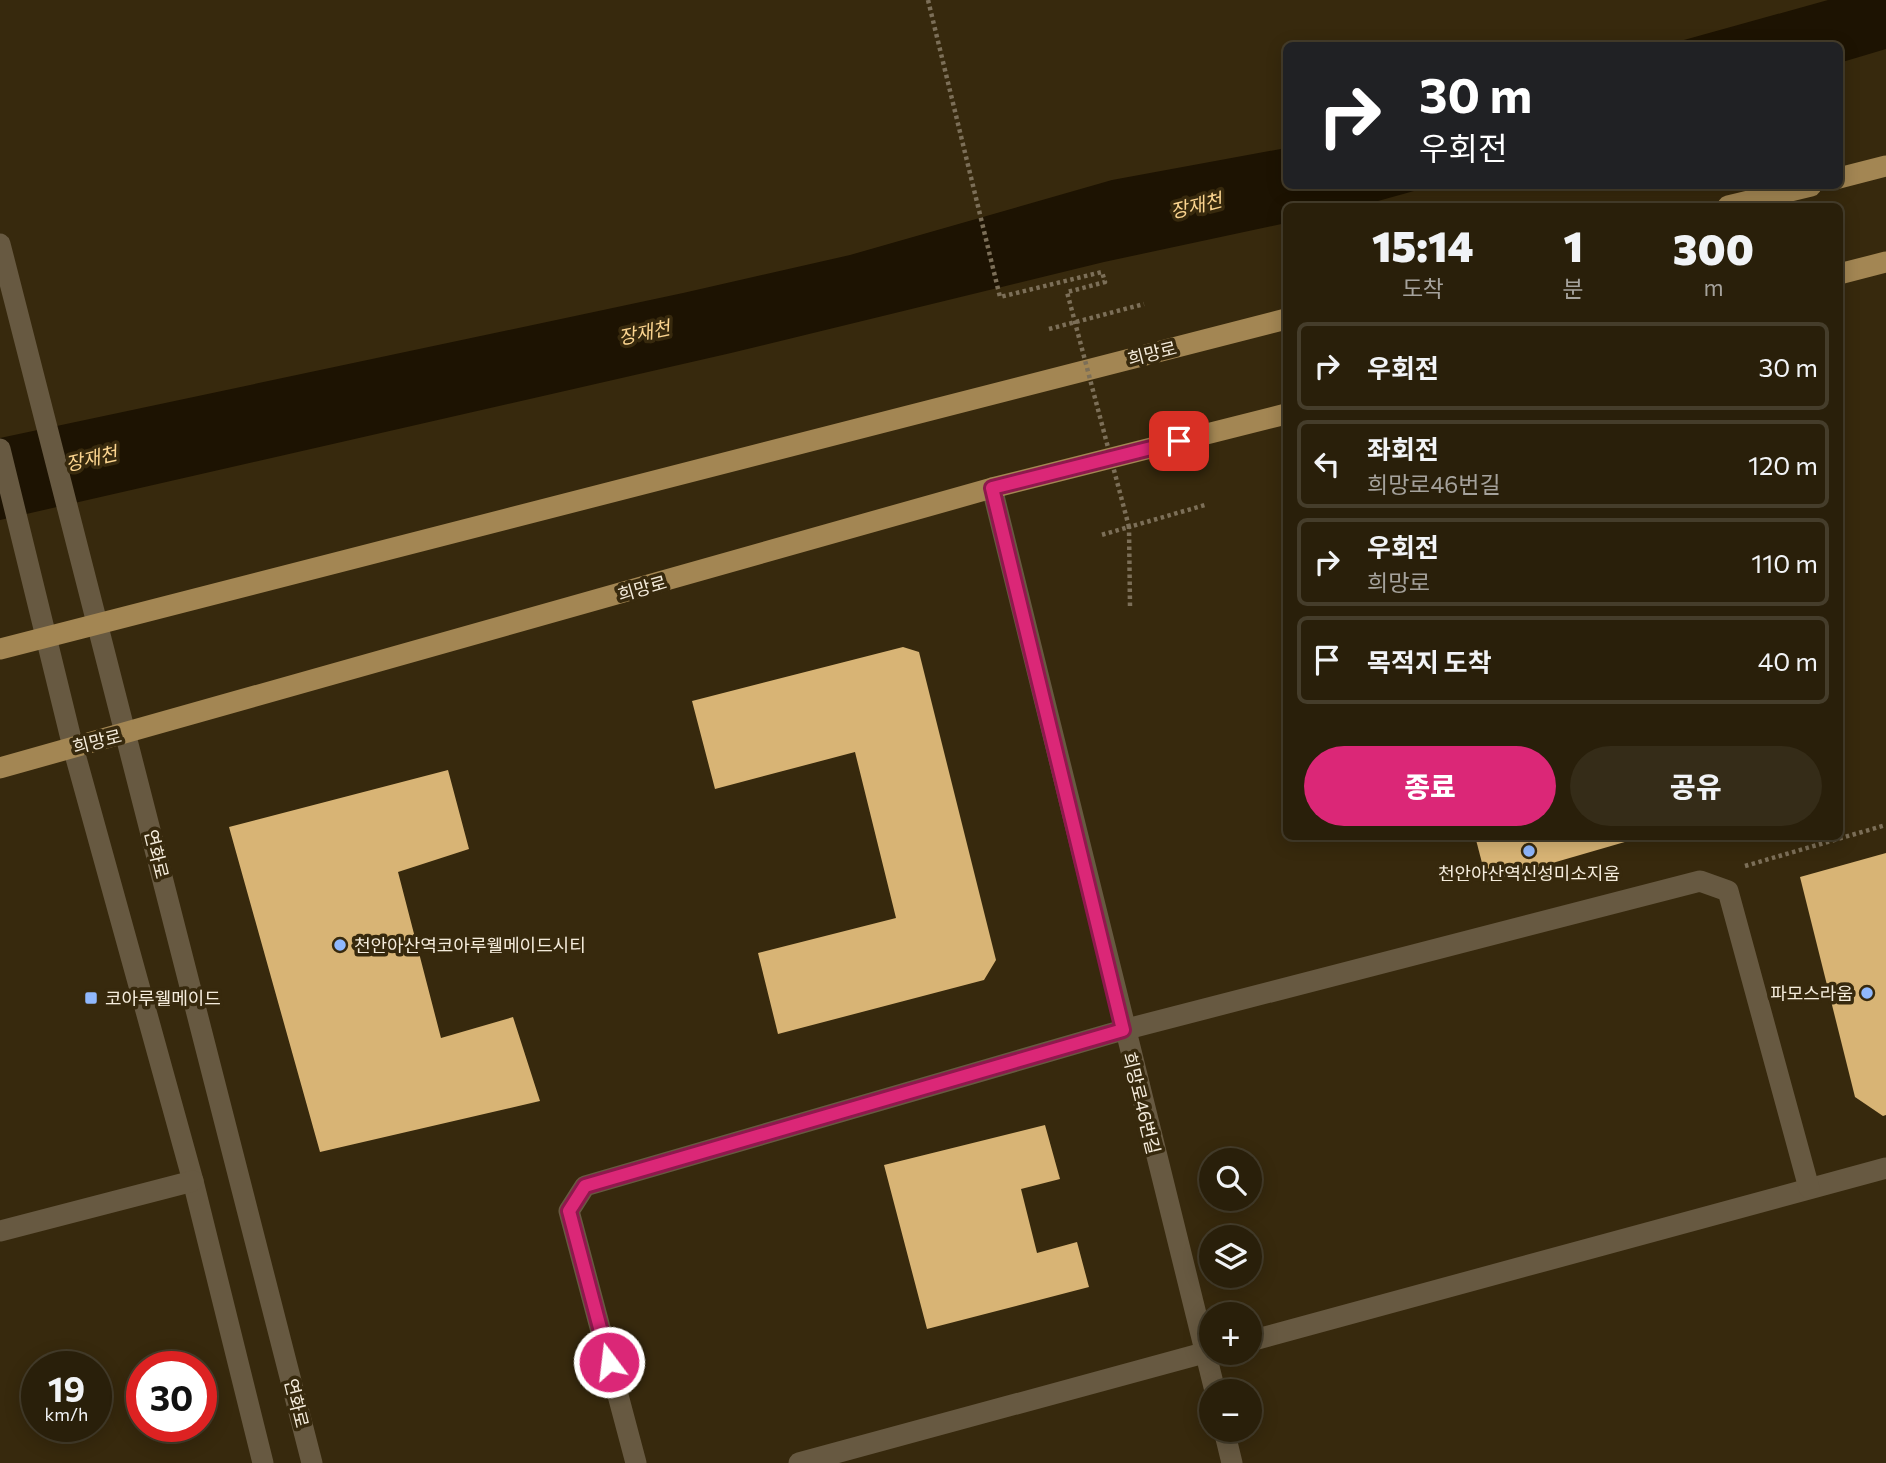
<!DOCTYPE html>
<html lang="ko">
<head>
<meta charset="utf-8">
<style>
  body { margin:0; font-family:Commissioner,"Noto Sans KR",sans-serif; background:#352c18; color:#f1f3f6; height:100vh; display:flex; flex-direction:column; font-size:26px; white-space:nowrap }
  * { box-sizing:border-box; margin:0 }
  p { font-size:23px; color:#a5a29c }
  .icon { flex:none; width:38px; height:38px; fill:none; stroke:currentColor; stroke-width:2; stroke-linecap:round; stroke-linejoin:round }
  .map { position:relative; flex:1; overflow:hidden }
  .side { position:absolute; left:1283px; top:203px; width:560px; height:637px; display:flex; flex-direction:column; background:#291f0a; border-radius:10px; box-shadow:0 4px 18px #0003,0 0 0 2px #453d2b }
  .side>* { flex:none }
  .guide { position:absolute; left:1283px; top:42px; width:560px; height:147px; border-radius:10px; box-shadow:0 4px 18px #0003,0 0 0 2px #453d2b; background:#202124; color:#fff; overflow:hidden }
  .fabs { position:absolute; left:1199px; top:1148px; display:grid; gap:14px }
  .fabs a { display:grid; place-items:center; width:63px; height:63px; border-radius:50%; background:#291f0a; box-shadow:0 4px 18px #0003,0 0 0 2px #453d2b; font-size:35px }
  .speed { position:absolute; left:21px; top:1351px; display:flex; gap:14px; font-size:35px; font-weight:700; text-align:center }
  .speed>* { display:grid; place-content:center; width:91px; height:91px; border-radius:50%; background:#291f0a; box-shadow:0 4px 18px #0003,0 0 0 2px #453d2b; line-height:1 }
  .speed small { font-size:18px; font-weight:400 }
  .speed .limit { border:10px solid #d22; background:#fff; color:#111 }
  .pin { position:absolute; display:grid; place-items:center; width:60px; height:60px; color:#fff; margin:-30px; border-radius:14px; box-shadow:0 4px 10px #0006 }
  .me { position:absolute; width:77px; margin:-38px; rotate:345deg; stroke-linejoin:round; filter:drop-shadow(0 0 5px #0008) }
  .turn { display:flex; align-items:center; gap:24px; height:147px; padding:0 21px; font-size:32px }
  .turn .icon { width:91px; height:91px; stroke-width:2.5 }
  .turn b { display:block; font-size:49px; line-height:60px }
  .eta { display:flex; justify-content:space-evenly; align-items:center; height:119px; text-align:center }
  .eta b { font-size:42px; font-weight:800; line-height:49px }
  .primary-button { display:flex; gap:14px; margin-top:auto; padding:14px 21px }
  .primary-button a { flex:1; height:80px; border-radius:42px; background:#db2777; color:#fff; font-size:28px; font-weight:800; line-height:80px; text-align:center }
  .primary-button a+a { background:#352c18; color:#f1f3f6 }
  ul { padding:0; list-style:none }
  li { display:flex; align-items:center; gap:21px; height:88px; margin:0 14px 10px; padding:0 7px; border:4px solid #453d2b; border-radius:10px }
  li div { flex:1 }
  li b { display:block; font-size:26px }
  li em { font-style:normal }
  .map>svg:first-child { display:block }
  .water { fill:#1d1302 }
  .building { fill:#d8b475 }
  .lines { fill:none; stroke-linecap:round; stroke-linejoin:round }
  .path { stroke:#7c6f58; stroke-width:4.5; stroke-dasharray:3.5 3.5; stroke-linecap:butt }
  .minor { stroke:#675941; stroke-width:21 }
  .major { stroke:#a38653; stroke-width:21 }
  .path-bridge { stroke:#7c6f58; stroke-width:4.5; stroke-dasharray:3.5 3.5; stroke-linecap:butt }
  .route-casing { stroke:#8e194d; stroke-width:18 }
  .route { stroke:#db2777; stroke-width:12 }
  .poi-dot { fill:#90b8fd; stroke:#37290d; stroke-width:2.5 }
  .labels { text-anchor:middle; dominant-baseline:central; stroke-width:7; stroke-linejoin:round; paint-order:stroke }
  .street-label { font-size:18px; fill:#f5ecdc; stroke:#37290d }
  .poi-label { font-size:18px; fill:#f5ecdc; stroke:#37290d; text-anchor:start }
  .water-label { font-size:19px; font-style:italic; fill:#fbd48f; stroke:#37290d }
</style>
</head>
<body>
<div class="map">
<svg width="1886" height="1463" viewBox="0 0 1886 1463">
  <rect width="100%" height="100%" fill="#37290d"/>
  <!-- water -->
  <g class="water">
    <polygon points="1828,0 1886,0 1886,49 1839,63 1839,46 1666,45"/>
    <polygon points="1286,148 1286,186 1432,186 1360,206 1286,206 1286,223 1104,262 731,353 0,520 0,438 683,293 850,255 1112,180"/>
  </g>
  <!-- building -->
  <g class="building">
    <polygon points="903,647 919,652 996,960 984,980 778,1034 758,953 896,918 855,752 715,789 692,701"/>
    <polygon points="448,770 469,849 398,872 441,1038 513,1017 540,1101 320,1152 229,827"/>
    <polygon points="1475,836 1642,836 1642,837 1487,882"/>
    <polygon points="1886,853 1886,1115 1883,1116 1855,1097 1800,877"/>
    <polygon points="1045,1125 1060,1179 1021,1189 1037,1253 1077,1242 1089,1287 927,1329 884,1165"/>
  </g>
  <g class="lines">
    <!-- path -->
    <g class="path">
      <polyline points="928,0 1000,297 1102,272 1105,282 1079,289"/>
      <polyline points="1049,329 1144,304"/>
      <polyline points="1130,606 1129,527 1205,505"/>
      <polyline points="1745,866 1886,825"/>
    </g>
    <!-- minor -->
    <g class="minor">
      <polyline points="0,244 312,1463"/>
      <polyline points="0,449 73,747 193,1181 263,1463"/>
      <polyline points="992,488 1215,1391"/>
      <polyline points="0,1231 193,1181"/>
      <polyline points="1250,1341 1886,1168"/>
      <polyline points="1224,1430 1232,1463"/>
      <polyline points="636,1463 569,1211 585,1186 1123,1030 1700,881 1728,891 1809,1188"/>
      <polyline points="799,1463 1211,1351"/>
    </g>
    <!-- major -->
    <g class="major">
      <polyline points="1839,178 1886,166"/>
      <polyline points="1728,206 1811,186"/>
      <polyline points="1839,274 1886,262"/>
      <polyline points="0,649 1286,319"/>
      <polyline points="0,768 992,488 1286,414"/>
    </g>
    <!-- path-bridge -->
    <polyline class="path-bridge" points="1079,289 1067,292 1129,527 1101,535"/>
  </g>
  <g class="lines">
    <!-- route casing -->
    <g class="route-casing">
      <polyline id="route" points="609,1362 569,1211 585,1186 1123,1030 992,488 1179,441"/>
    </g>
    <!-- route -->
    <use href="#route" class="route"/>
  </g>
  <!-- markers -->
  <g class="poi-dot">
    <circle cx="1529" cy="851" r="7"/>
    <circle cx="340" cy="945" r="7"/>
    <circle cx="1867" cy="993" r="7"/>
    <rect x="84" y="991" width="14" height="14" rx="3.5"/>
  </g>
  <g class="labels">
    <!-- street labels -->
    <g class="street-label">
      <text transform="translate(1152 353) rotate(-14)">희망로</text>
      <text transform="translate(642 588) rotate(-16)">희망로</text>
      <text transform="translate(97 741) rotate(-14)">희망로</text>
      <text transform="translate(157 854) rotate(76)">연화로</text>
      <text transform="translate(1142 1103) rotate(76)">희망로46번길</text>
      <text transform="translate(297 1403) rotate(76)">연화로</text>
    </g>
    <!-- poi labels -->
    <g class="poi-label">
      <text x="1529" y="873" text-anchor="middle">천안아산역신성미소지움</text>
      <text x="354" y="945">천안아산역코아루웰메이드시티</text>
      <text x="1853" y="993" text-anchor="end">파모스라움</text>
      <text x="105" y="998">코아루웰메이드</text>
    </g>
    <!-- water labels -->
    <g class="water-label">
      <text transform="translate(1196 205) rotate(-14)">장재천</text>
      <text transform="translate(644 332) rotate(-12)">장재천</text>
      <text transform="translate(91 458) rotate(-13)">장재천</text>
    </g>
  </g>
</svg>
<div class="fabs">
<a><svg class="icon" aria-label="search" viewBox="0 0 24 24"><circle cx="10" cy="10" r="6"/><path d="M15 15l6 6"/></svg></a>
<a><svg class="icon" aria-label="layers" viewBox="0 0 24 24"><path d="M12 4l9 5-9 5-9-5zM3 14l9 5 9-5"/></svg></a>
<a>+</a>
<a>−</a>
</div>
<div class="speed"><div>19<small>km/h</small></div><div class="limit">30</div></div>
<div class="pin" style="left:1179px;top:441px;background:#d93025"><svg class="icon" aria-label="arrive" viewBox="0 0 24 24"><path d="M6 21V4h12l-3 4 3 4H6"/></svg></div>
<svg class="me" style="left:609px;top:1362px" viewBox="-20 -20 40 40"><circle r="17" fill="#db2777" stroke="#fff" stroke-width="3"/><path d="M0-11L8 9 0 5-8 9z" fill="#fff"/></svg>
<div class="guide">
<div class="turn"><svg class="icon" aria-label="right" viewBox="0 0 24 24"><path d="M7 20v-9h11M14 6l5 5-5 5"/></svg><div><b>30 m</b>우회전</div></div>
</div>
<section class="side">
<div class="eta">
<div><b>15:14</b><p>도착</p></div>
<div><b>1</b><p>분</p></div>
<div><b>300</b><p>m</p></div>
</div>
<ul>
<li><svg class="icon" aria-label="right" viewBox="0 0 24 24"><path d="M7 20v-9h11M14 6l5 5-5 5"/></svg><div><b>우회전</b></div><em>30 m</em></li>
<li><svg class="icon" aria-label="left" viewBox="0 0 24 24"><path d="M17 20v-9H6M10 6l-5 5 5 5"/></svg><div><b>좌회전</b><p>희망로46번길</p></div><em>120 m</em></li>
<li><svg class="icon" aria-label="right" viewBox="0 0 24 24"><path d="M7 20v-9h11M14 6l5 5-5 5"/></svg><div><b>우회전</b><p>희망로</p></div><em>110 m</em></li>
<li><svg class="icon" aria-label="arrive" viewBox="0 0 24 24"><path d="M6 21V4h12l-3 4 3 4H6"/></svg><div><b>목적지 도착</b></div><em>40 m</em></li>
</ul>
<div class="primary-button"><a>종료</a><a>공유</a></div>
</section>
</div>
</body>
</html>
